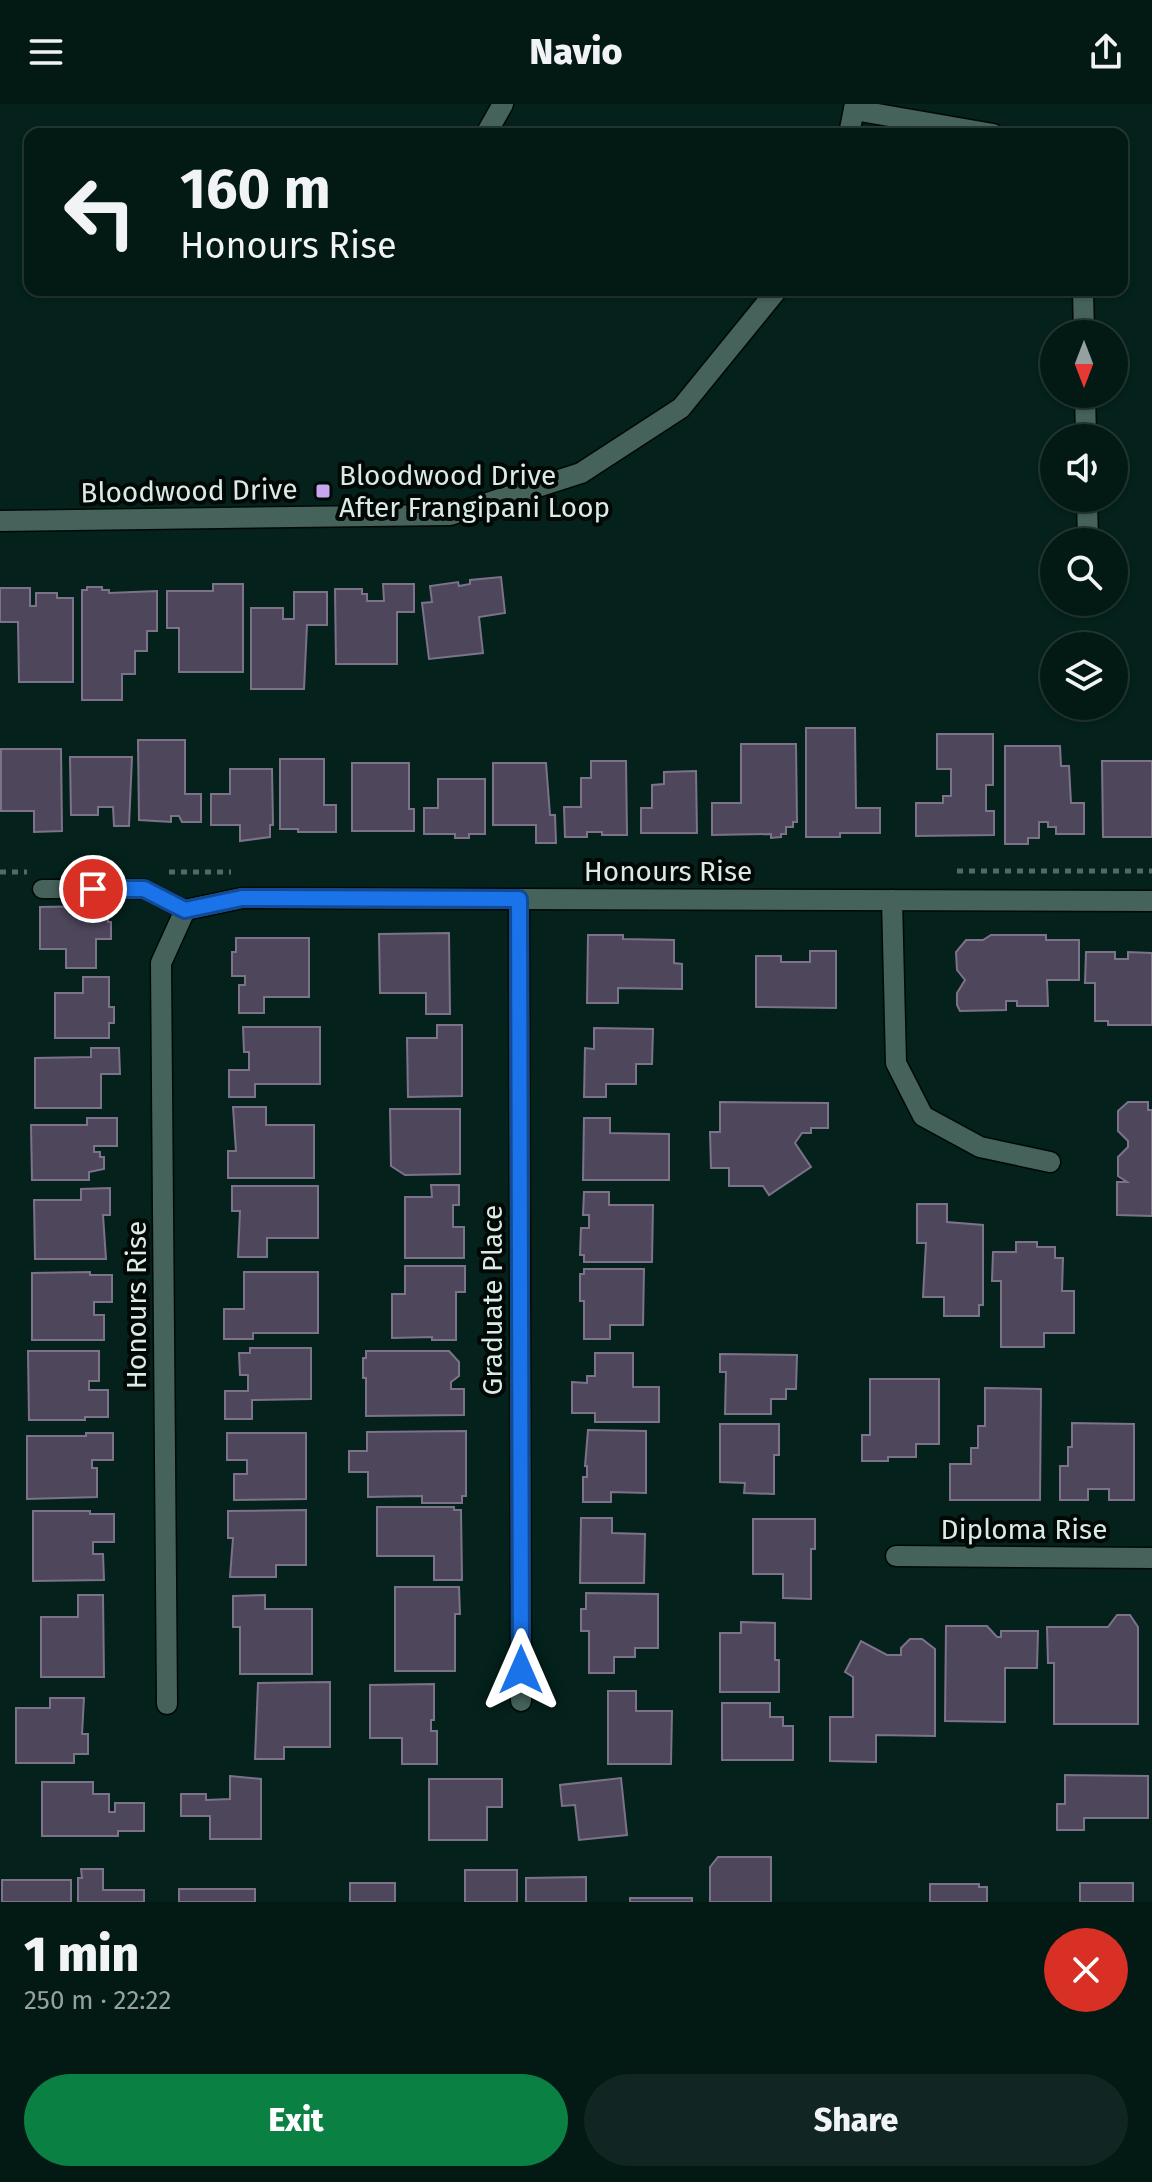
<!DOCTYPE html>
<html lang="en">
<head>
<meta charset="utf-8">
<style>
  body { margin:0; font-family:"Fira Sans",sans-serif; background:#112622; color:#f1f3f6; height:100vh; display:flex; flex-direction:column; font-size:30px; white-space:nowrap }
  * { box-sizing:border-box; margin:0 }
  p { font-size:26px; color:#97a0a0 }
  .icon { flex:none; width:44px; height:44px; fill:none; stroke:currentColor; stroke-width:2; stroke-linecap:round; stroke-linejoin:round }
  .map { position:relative; height:1798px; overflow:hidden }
  .drawer { display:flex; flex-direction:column; background:#031914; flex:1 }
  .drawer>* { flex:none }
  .banner { position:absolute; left:24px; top:24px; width:1104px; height:168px; border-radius:16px; box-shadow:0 2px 6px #0004,0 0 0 2px #243834; background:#031914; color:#f1f3f6; overflow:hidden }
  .needle { width:52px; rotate:180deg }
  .tools { position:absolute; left:1040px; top:216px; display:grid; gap:16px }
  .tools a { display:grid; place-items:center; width:88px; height:88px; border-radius:50%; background:#031914; box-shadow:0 2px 6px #0004,0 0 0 2px #243834; font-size:40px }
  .pin { position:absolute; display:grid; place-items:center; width:68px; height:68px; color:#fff; margin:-34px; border:4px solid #fff; border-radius:50%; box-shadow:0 2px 8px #0007 }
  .me { position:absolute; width:88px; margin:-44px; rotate:0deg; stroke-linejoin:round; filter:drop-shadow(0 0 6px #0008) }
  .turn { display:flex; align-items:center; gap:28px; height:168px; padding:0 24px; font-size:36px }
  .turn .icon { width:104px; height:104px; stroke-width:2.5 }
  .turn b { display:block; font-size:56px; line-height:68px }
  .round { display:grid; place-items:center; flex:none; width:84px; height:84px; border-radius:42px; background:#112622 }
  .head { display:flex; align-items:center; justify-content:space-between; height:136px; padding:0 24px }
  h1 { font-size:48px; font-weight:800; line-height:60px }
  .primary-button { display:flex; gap:16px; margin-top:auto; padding:16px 24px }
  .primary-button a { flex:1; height:92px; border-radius:48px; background:#0b8043; color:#fff; font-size:32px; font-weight:800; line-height:92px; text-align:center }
  .primary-button a+a { background:#112622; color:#f1f3f6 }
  header { display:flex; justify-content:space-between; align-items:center; height:104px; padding:0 24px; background:#031914; font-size:36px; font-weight:800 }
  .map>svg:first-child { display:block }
  .building { fill:#4e465b; stroke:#7c7289; stroke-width:2 }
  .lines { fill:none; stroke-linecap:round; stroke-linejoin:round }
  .lane-casing { stroke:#000906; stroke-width:21 }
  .street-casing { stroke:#000906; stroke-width:23 }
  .path { stroke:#526a65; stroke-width:5; stroke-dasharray:6 6; stroke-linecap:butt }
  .lane { stroke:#45625b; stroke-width:18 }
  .street { stroke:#45625b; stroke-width:20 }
  .route-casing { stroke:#114b97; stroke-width:20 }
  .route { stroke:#1a73e8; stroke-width:14 }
  .poi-dot { fill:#c6a6f0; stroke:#010806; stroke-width:3 }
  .labels { text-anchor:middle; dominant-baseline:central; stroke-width:8; stroke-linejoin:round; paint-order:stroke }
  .poi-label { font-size:28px; fill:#daeae5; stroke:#010806; text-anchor:start }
  .street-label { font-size:28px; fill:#daeae5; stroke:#010806 }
</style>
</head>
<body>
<header><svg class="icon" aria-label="menu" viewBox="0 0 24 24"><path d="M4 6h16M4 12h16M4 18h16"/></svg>Navio<svg class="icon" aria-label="share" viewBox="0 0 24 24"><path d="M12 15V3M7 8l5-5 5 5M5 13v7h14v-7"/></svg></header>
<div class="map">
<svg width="1152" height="1798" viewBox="0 0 1152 1798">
  <rect width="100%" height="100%" fill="#04211b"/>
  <!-- building -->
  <g class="building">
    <polygon points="501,473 505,509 479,513 483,549 429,555 422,499 432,498 430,482 458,478 459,482 470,480 470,476"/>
    <polygon points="213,480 243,480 243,568 179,568 179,524 167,524 167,487 213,487"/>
    <polygon points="383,480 414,480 414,508 397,508 397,560 336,560 335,485 362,485 362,490 367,490 367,497 384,497"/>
    <polygon points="87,483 102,483 102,486 109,486 109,489 157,487 157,527 147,527 147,547 135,547 135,570 122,570 122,596 82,596 82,486 87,486"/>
    <polygon points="0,484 30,484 30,502 36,502 36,489 57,489 57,494 73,494 73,578 19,578 18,518 0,518"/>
    <polygon points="294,488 327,488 327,521 307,521 304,585 251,585 251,504 283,504 283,515 294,515"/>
    <polygon points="806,624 855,624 856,704 880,704 880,729 840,729 840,733 806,733"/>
    <polygon points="937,630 993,630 993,681 986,681 986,707 994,707 994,731 916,732 916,699 943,699 943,692 951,692 951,665 937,665"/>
    <polygon points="138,636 185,636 185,690 201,690 201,718 182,718 179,712 171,712 171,718 139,716"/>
    <polygon points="741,640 796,640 797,718 793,718 793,723 786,723 786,730 781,730 781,733 771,734 771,730 712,731 712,699 741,699"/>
    <polygon points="1005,642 1060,642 1061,662 1069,662 1071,699 1084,699 1084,730 1056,730 1056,723 1048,723 1048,718 1039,718 1039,734 1028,734 1028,740 1005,740"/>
    <polygon points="1,645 61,645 62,727 34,728 34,707 1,707"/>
    <polygon points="70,653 132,653 129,722 114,722 113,703 98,703 98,711 71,711"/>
    <polygon points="280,655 324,655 324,701 336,701 336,728 298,728 298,725 280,725"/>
    <polygon points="591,657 626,657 627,731 602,731 602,728 587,728 587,733 565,733 564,703 581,703 581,674 591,674"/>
    <polygon points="1102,657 1152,657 1152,733 1103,733"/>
    <polygon points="352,659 409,659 409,705 414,705 414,727 352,727"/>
    <polygon points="493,659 546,659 550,711 555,711 556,739 536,739 536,721 493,721"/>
    <polygon points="230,665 272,665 273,721 270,721 270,733 240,737 240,721 211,721 211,690 230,690"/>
    <polygon points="696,667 697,729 641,729 641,704 652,704 652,681 664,680 664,668"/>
    <polygon points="438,675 485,675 485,730 469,730 469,734 455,734 455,730 424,730 424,704 438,704"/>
    <polygon points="95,802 96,805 108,805 108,818 111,818 111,835 96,835 96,864 66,864 66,845 40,845 40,803"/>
    <polygon points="449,829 450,910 426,910 426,889 380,889 379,830"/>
    <polygon points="588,831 623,831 623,835 674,836 674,859 682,860 682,885 618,884 618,899 587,899"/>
    <polygon points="991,831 1046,831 1046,836 1079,836 1079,876 1047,876 1048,902 1017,902 1017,897 1006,897 1006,906 960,907 957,901 957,889 965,876 957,866 956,848 966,836 983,836"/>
    <polygon points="236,834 309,834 309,893 264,893 264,909 239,909 239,881 245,881 245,872 232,872 232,848 236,848"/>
    <polygon points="810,847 836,847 836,904 756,903 756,852 781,852 781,858 810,858"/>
    <polygon points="1086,848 1115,848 1115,855 1128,855 1128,848 1152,849 1152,921 1108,921 1108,917 1095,917 1095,879 1085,879"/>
    <polygon points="83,873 109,873 109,903 114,903 114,919 109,919 109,934 55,934 55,889 83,889"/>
    <polygon points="437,921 462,921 462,992 408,993 407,934 437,934"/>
    <polygon points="243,923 320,923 320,980 255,980 255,993 229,993 229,966 249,966 249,948 244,948"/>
    <polygon points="594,924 653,925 652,960 636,960 636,980 606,980 606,993 584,993 585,944 594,945"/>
    <polygon points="91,944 119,944 120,970 101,970 101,1004 35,1004 35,954 91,953"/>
    <polygon points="720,998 828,999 828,1024 811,1024 811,1029 802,1029 795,1039 811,1063 769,1091 763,1082 729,1082 729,1064 711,1064 710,1028 720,1028"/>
    <polygon points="1128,998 1148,998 1148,1006 1152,1006 1152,1112 1117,1111 1117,1078 1127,1078 1118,1072 1118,1053 1128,1043 1128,1037 1118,1027 1118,1007"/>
    <polygon points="233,1003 266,1003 266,1021 314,1021 314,1074 228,1074 228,1047 236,1047"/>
    <polygon points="390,1005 460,1005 460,1070 405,1071 391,1062"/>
    <polygon points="87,1014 117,1014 117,1042 94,1042 94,1048 100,1048 100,1053 104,1053 104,1065 89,1068 89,1076 32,1076 31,1021 87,1021"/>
    <polygon points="584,1014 610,1014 610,1029 669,1030 669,1076 583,1076"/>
    <polygon points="431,1081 459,1081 459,1101 453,1101 453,1123 464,1123 464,1154 405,1154 405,1093 432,1093"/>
    <polygon points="232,1082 318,1082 318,1134 267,1134 267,1153 238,1153 240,1107 232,1107"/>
    <polygon points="110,1084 110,1111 103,1111 106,1155 35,1155 34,1096 81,1096 81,1085"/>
    <polygon points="584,1088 609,1088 609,1101 653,1101 652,1158 584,1158 584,1151 580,1151 581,1124 589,1124 589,1111 583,1111"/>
    <polygon points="917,1100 947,1100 947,1118 983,1121 983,1201 979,1201 979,1212 944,1212 944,1193 923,1193 926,1139 917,1139"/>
    <polygon points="1016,1138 1037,1138 1037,1143 1055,1143 1055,1154 1063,1154 1062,1187 1074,1187 1074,1229 1044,1229 1044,1243 1001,1243 1001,1177 992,1177 993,1148 1016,1148"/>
    <polygon points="405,1162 465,1162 465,1188 456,1188 456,1236 432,1236 432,1233 392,1234 392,1190 405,1190"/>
    <polygon points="584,1165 644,1165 643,1221 610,1221 610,1235 584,1235 584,1197 580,1197 580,1170 584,1170"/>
    <polygon points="90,1168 90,1171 112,1171 112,1198 94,1198 94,1211 104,1211 104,1236 32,1236 32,1169"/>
    <polygon points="244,1168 318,1168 318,1229 253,1229 253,1235 224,1235 224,1205 244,1205"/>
    <polygon points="250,1244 311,1244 311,1295 252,1296 252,1315 225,1315 225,1287 248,1287 248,1271 240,1271 239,1249 250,1249"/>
    <polygon points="28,1247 99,1247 99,1277 89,1277 89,1286 108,1286 108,1313 85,1313 85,1316 29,1316"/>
    <polygon points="366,1247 449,1247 459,1258 459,1272 451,1278 451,1285 464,1285 464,1311 366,1312 366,1274 363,1274 363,1254 366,1254"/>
    <polygon points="595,1249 633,1249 633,1283 659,1283 659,1318 595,1318 595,1309 572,1309 572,1278 587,1279 587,1272 595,1272"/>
    <polygon points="720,1250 797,1251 796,1285 786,1285 786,1295 771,1295 771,1310 725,1310 726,1268 720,1268"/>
    <polygon points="870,1275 939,1275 939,1340 916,1340 916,1353 888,1353 888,1357 862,1357 862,1331 870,1331"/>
    <polygon points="985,1284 1041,1285 1040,1396 950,1396 950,1360 971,1360 971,1344 978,1344 978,1322 985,1322"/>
    <polygon points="1072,1319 1134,1320 1134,1396 1109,1396 1109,1385 1088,1385 1088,1396 1060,1396 1060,1362 1068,1362 1068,1343 1072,1343"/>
    <polygon points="720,1320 779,1320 779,1351 774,1351 774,1390 744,1389 745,1379 720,1378"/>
    <polygon points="588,1326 646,1327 646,1389 611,1388 611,1398 583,1398 583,1373 587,1373 587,1362 585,1362"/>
    <polygon points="466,1327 466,1392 462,1392 462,1399 422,1399 422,1392 368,1393 368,1368 349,1368 349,1347 367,1347 367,1328"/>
    <polygon points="86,1329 113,1329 113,1356 92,1356 92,1364 97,1364 97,1393 27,1395 27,1332 86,1332"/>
    <polygon points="227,1329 306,1329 306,1395 234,1396 234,1370 247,1370 247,1356 227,1356"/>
    <polygon points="377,1403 454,1403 454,1406 461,1406 462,1476 434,1476 434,1452 377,1452"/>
    <polygon points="306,1406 306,1461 276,1461 276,1473 230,1473 233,1434 228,1434 228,1407"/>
    <polygon points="33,1407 90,1407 90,1410 114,1410 114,1438 93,1438 93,1450 103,1450 104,1476 33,1477"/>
    <polygon points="581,1414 612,1414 612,1429 645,1430 644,1479 580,1479"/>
    <polygon points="753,1415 815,1415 815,1445 811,1445 811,1495 783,1494 783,1470 753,1470"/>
    <polygon points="395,1483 459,1483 460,1510 455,1510 455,1567 395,1567"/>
    <polygon points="586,1489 658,1490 658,1544 635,1544 635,1553 614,1553 614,1569 589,1569 589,1527 581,1527 581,1505 586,1505"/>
    <polygon points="78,1491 103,1491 104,1573 41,1573 41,1513 78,1513"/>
    <polygon points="265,1491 265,1505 312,1505 312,1570 240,1570 240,1523 233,1523 233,1492"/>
    <polygon points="1117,1511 1130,1511 1138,1523 1138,1620 1054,1620 1054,1559 1048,1559 1047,1523 1108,1523"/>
    <polygon points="741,1518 775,1519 775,1556 779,1556 779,1588 720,1588 720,1529 741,1529"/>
    <polygon points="946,1522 987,1522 997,1533 1001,1533 1001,1527 1038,1527 1037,1564 1005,1564 1005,1618 945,1617"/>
    <polygon points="910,1535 922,1535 935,1545 935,1632 876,1631 876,1658 830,1657 830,1613 853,1613 853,1573 845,1568 861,1537 887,1551 901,1551 901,1544"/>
    <polygon points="330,1578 330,1643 284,1643 284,1655 255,1655 258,1579"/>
    <polygon points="434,1580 434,1616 431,1616 431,1627 437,1627 437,1660 402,1660 402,1634 370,1634 370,1581"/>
    <polygon points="608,1587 636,1587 636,1607 672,1607 671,1660 608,1660"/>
    <polygon points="50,1594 84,1594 82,1630 88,1630 88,1650 74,1650 74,1659 16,1659 16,1604 50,1604"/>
    <polygon points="722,1599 770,1599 770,1613 783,1613 783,1622 793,1622 793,1656 722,1656"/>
    <polygon points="1065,1671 1148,1672 1148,1714 1084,1714 1084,1726 1057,1726 1057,1700 1065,1700"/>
    <polygon points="230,1672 261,1675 261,1735 210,1735 210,1712 181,1712 181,1690 206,1690 206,1696 230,1695"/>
    <polygon points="621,1674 627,1731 579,1736 575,1701 562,1702 560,1681"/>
    <polygon points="429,1675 502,1675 502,1703 487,1703 487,1736 429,1736"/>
    <polygon points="42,1678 93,1678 93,1690 109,1690 109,1708 115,1708 115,1699 144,1699 144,1727 118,1727 118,1732 42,1732"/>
    <polygon points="718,1753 771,1753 771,1798 710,1798 710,1763"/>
    <polygon points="81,1765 103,1765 103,1786 144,1786 144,1798 78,1798 78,1774 82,1774"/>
    <rect x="465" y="1766" width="52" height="32"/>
    <polygon points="586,1773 586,1798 526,1798 526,1774"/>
    <rect x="2" y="1776" width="69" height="22"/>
    <rect x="350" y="1779" width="45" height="19"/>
    <rect x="1080" y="1779" width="53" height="19"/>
    <polygon points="930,1780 979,1780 979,1783 987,1783 987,1798 930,1798"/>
    <rect x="179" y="1785" width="76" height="13"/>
    <rect x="630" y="1794" width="62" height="4"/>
  </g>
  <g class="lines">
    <!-- lane casing -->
    <g class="lane-casing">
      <polyline id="lane" points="42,785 144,785 185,806"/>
    </g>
    <!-- street casing -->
    <g class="street-casing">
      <g id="street">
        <polyline points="854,6 993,30"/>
        <polyline points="486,30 503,0"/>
        <polyline points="849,30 855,0"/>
        <polyline points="1083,186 1084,230"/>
        <polyline points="1085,290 1086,334"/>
        <polyline points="1087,394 1088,438"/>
        <polyline points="0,417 450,411 581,369 681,304 777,186"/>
        <polyline points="519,795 521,1597"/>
        <polyline points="892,796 896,959 923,1012 980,1043 1050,1058"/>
        <polyline points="896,1452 1152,1454"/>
        <polyline points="167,1600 161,859 185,806 242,794 1152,797"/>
      </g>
    </g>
    <!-- path -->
    <g class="path">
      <polyline points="957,767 1152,767"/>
      <polyline points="0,768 27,768"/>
      <polyline points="169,768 231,768"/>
    </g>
    <!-- lane -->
    <use href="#lane" class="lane"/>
    <!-- street -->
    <use href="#street" class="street"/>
  </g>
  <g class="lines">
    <!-- route casing -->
    <g class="route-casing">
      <polyline id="route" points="93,785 144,785 185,806 242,794 519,795 521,1566"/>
    </g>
    <!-- route -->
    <use href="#route" class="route"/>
  </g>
  <!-- markers -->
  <rect class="poi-dot" x="315" y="379" width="16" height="16" rx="4"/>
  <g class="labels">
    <!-- poi labels -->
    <g class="poi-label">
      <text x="339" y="371">Bloodwood Drive<tspan x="339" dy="32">After Frangipani Loop</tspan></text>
    </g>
    <!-- street labels -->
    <g class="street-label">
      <text transform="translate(189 387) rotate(-1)">Bloodwood Drive</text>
      <text x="668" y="767">Honours Rise</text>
      <text transform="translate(492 1196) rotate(-90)">Graduate Place</text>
      <text transform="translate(136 1201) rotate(-90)">Honours Rise</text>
      <text x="1024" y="1425">Diploma Rise</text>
    </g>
  </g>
</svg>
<div class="tools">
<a><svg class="needle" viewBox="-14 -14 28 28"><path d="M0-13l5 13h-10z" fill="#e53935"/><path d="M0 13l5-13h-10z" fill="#97a0a0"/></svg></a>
<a><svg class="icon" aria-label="sound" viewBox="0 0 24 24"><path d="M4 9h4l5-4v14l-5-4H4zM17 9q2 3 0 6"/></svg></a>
<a><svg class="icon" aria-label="search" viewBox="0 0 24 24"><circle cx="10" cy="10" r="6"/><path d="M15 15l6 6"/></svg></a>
<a><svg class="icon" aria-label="layers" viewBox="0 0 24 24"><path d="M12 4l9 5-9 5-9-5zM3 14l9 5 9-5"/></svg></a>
</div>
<div class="pin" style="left:93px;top:785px;background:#d93025"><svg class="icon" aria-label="arrive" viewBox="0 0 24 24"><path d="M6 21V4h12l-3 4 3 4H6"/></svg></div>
<svg class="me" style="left:521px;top:1566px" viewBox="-20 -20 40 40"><path d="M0-17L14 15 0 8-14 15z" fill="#1a73e8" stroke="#fff" stroke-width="4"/></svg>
<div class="banner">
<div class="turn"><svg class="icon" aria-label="left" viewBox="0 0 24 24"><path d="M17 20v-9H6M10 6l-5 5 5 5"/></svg><div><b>160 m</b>Honours Rise</div></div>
</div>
</div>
<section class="drawer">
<div class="head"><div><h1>1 min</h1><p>250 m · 22:22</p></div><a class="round" style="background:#d93025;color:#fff"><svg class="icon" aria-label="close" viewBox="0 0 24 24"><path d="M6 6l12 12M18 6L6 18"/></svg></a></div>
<div class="primary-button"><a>Exit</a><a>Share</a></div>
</section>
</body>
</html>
